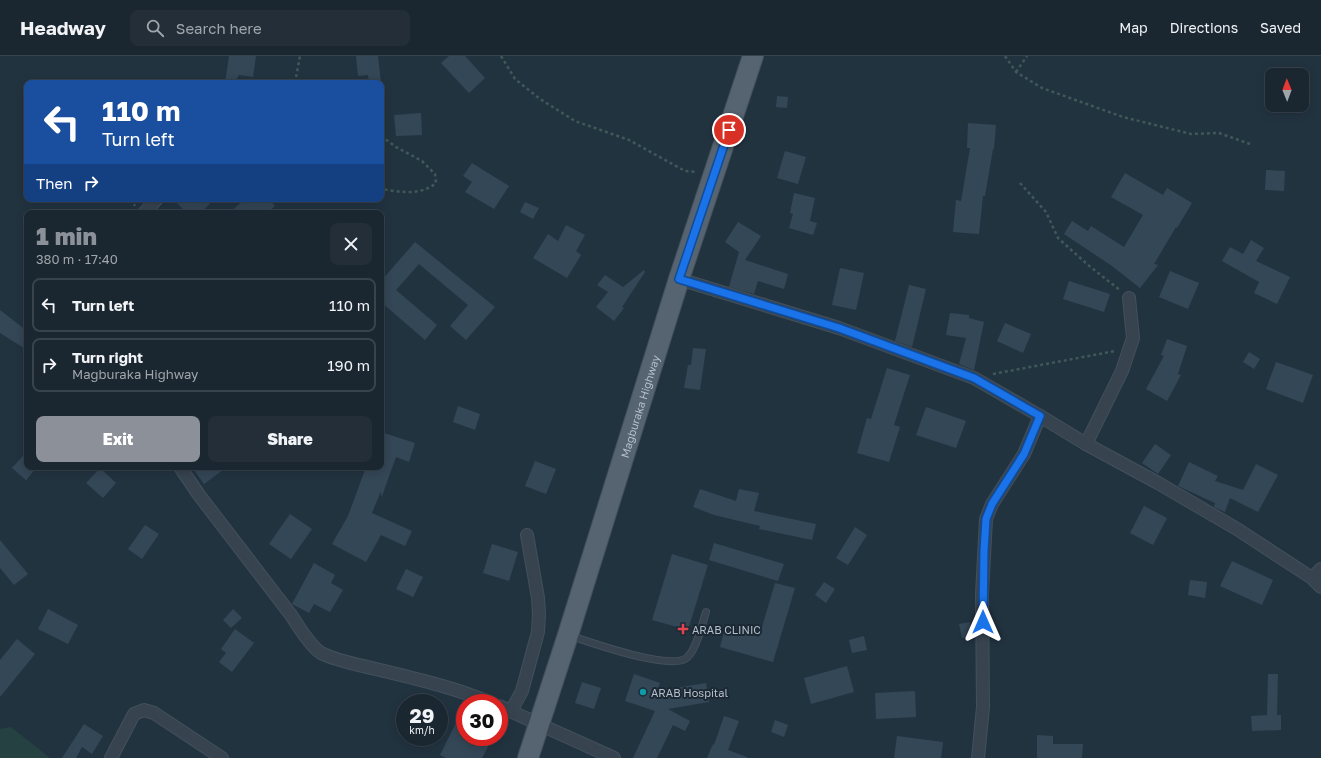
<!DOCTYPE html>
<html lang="en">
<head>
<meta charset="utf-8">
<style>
  body { margin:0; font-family:"Golos Text",sans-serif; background:#232e38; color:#f1f3f6; height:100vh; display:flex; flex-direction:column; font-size:15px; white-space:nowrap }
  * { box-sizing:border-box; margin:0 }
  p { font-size:13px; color:#9fa5ab }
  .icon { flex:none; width:22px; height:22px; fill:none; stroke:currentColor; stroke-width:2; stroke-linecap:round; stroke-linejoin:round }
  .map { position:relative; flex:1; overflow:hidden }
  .side { position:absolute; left:24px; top:154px; width:360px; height:260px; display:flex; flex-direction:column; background:#1a2630; border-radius:8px; box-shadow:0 2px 10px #0003,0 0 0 1px #38434c }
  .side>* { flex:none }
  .top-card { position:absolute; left:24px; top:24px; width:360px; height:122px; border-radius:8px; box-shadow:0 2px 10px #0003,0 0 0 1px #38434c; background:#1a4fa0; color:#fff; overflow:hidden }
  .needle { width:26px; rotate:359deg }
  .fabs { position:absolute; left:1265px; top:12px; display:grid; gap:8px }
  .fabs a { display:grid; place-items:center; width:44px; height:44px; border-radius:8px; background:#1a2630; box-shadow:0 2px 10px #0003,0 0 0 1px #38434c; font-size:20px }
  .speed { position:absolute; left:396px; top:638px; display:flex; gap:8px; font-size:20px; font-weight:700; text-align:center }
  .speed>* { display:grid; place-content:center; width:52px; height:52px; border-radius:50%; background:#1a2630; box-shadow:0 2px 10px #0003,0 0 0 1px #38434c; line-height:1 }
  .speed small { font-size:10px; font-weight:400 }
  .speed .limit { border:6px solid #d22; background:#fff; color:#111 }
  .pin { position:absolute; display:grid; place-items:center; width:34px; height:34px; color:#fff; margin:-17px; border:2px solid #fff; border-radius:50%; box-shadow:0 1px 4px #0007 }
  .me { position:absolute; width:44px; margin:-22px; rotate:0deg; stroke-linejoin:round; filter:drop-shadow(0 0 3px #0008) }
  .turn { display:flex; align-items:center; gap:14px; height:84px; padding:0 12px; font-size:18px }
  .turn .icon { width:52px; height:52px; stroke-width:2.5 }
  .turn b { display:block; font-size:28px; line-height:34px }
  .then { display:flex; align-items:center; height:38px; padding:0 12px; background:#0003; gap:8px; font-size:15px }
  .round { display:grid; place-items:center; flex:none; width:42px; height:42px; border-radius:8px; background:#232e38 }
  .head { display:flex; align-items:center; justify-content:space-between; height:68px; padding:0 12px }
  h1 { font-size:24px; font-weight:800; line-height:30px; color:#8c9099 }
  .cta { display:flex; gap:8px; margin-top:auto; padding:8px 12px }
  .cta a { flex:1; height:46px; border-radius:8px; background:#8c9099; color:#fff; font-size:16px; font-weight:800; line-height:46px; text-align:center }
  .cta a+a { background:#232e38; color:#f1f3f6 }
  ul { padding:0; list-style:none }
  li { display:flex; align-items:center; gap:12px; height:54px; margin:0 8px 6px; padding:0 4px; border:2px solid #38434c; border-radius:8px }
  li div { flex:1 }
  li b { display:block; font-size:15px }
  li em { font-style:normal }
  header { display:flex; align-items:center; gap:24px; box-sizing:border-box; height:56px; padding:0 20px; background:#1a2630; border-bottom:1px solid #38434c }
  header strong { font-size:19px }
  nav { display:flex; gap:22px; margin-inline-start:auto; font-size:14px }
  .search { width:280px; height:36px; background:#232e38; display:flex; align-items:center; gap:10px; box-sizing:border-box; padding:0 14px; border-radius:8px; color:#9fa5ab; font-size:15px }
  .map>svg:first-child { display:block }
  .green { fill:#254141 }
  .building { fill:#344757 }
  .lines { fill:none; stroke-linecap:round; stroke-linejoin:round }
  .lane-casing { stroke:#43505c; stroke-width:8 }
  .street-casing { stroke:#43505c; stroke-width:14 }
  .primary-casing { stroke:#43505c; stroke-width:22 }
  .path { stroke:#3e5958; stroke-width:2.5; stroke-dasharray:3 3; stroke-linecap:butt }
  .lane { stroke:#374450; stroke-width:6 }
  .street { stroke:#374450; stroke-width:12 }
  .primary { stroke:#556470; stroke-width:20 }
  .route-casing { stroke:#114b97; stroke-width:10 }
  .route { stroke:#1a73e8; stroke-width:7 }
  .health-dot { fill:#e0444e; stroke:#1c2935; stroke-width:1.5 }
  .culture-dot { fill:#0f9aa8; stroke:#1c2935; stroke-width:1.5 }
  .labels { text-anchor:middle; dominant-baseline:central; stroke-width:4; stroke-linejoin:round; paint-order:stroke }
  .street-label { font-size:11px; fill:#b3bfcb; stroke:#1c2935 }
  .poi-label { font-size:11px; fill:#b3bfcb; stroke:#1c2935; text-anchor:start }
</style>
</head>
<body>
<header>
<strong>Headway</strong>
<div class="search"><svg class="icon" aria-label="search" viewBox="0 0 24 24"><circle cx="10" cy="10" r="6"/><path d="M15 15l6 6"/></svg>Search here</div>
<nav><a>Map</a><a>Directions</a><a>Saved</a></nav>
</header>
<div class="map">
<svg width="1321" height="702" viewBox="0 0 1321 702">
  <rect width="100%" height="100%" fill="#223340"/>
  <!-- green -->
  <polygon class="green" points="11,671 50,702 0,702 0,673"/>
  <!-- building -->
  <g class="building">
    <polygon points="229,0 256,0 253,21 239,19 234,27 225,27"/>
    <polygon points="356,0 378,0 381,27 369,27 368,19 358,20"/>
    <polygon points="449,0 465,0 485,22 469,37 441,7"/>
    <polygon points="777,40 788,41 787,52 776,51"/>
    <polygon points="421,57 422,79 396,80 394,59"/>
    <polygon points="968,67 996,69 994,93 993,93 985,140 983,140 979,178 953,176 956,144 961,145 970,92 967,92"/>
    <polygon points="785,95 806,101 798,128 777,122"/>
    <polygon points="472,107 509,130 494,153 465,136 472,126 463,120"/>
    <polygon points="1266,114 1285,115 1284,135 1265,134"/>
    <polygon points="1125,117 1163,139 1167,132 1192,147 1177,172 1176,171 1154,208 1158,209 1140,232 1112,210 1064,178 1072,165 1088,175 1091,170 1124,191 1143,159 1111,141"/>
    <polygon points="794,137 815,142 810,165 817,167 813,179 789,172 793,158 790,157"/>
    <polygon points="173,143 215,143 200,157 187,157"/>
    <polygon points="245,143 269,143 275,150 267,157 229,157"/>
    <polygon points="525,146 539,152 533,163 520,156"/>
    <polygon points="738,166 761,180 745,204 788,218 784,233 758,225 754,238 729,231 739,196 725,186"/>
    <polygon points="566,169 585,179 576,195 581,199 567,222 533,202 548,178 558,185"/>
    <polygon points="1251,184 1264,192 1256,205 1290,221 1277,248 1254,237 1259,226 1222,205 1230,191 1243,198"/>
    <polygon points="415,186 495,251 466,284 450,270 468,249 419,208 396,234 437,269 425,284 381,246 381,225"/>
    <polygon points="840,212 864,217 856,254 832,249"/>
    <polygon points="644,214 645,216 622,251 624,252 614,265 596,251 608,236 597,229 605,219 623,231"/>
    <polygon points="1170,215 1199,227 1188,253 1159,241"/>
    <polygon points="1069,225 1110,238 1104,256 1063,243"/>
    <polygon points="909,229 926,233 912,291 895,285"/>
    <polygon points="0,254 27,275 27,294 0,277"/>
    <polygon points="950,257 969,259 969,262 984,266 974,314 959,308 966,282 946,279"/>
    <polygon points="1005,267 1031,278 1023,297 997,285"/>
    <polygon points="1167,283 1187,290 1178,318 1181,319 1167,345 1146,333 1164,300 1161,299"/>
    <polygon points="693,292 706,293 700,334 684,332 688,309 691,309"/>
    <polygon points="1249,296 1260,303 1254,313 1243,306"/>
    <polygon points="1276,306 1313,319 1303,347 1266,333"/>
    <polygon points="887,312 910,319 894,369 900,371 889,406 857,397 867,362 871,363"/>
    <polygon points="458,350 480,358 475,374 453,366"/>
    <polygon points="926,351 966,365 956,392 916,379"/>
    <polygon points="381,376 415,387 409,406 396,401 382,440 381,439 381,435 372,457 412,475 405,490 381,479 366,506 332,488 348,460 366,411 381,411"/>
    <polygon points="1155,388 1171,399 1158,418 1142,407"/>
    <polygon points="27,395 27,411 37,411 27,423 27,425 11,411 13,411"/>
    <polygon points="535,405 556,413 546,438 525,430"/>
    <polygon points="1189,406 1218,420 1215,425 1243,434 1256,408 1278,419 1258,456 1230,442 1225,456 1214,451 1215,447 1178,430"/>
    <polygon points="192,411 227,411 204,428"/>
    <polygon points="100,412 116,427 103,442 86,427"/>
    <polygon points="700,433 736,445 739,433 759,437 754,455 816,468 812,484 759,473 760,470 714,459 693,451"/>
    <polygon points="1144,450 1167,462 1153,489 1130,477"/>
    <polygon points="290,458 312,473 291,503 269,488"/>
    <polygon points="145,469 159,478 142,503 128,493"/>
    <polygon points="855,471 867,479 848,509 836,502"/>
    <polygon points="0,484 28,518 14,529 0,512"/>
    <polygon points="714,487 784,508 778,525 709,504"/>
    <polygon points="492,488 518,496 509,525 483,517"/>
    <polygon points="672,498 708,509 688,574 652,564"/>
    <polygon points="1232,505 1273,524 1262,549 1220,530"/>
    <polygon points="314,507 335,519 331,527 343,534 330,556 314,548 309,557 292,548"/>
    <polygon points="406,513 423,521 413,541 396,533"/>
    <polygon points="1190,524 1207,526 1205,542 1188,539"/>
    <polygon points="824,526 835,533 826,547 815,539"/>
    <polygon points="775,527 795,532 773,606 720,591 725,572 759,581"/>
    <polygon points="48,553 78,569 68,588 38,573"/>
    <polygon points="233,553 242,562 231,572 223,564"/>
    <polygon points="970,566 972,580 962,582 959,568"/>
    <polygon points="235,573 254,587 232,616 219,606 226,597 221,593"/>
    <polygon points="864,580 867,594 852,597 849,584"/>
    <polygon points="17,583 35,598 0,641 0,604"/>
    <polygon points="847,610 854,636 811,648 804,622"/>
    <polygon points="634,618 660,627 657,635 706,627 709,646 668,653 690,665 685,675 673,669 657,702 633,702 655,655 625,645"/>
    <polygon points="1268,618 1278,618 1277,659 1281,659 1281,674 1252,675 1251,660 1267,659"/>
    <polygon points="582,626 601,632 594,653 575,647"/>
    <polygon points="915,635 916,661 876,663 875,637"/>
    <polygon points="724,660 739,665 728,694 747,701 747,702 707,702 713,688 714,689"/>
    <polygon points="775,664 788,669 784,681 771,676"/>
    <polygon points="456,667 465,672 465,681 483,681 491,685 482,702 446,702 440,699"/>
    <polygon points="84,668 103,680 92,698 82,691 76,702 62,702"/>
    <polygon points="1037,679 1053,680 1053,688 1083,688 1082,702 1037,702"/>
    <polygon points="897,680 943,686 941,702 894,702"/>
  </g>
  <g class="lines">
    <!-- lane casing -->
    <g class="lane-casing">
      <path id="lane" d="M571 580C593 587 665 613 685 603 696 597 702 568 706 556"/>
    </g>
    <!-- street casing -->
    <g class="street-casing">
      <g id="street">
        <polyline points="144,157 157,143"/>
        <polyline points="679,223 839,272 974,322 1040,360 1086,388 1158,427 1237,473 1312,522 1321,531"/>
        <polyline points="1086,388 1122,315 1133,282 1129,242"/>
        <path d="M180 411 199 439 291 559C298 570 311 591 321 597 339 606 361 609 380 614 417 623 456 632 491 647"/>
        <polyline points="1312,522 1321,513"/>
        <polyline points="499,650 614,702"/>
        <polyline points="511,655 522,635 538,576 539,558 538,542 527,479"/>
        <polyline points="111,702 134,658 144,654 154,657 222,702"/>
        <polyline points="978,702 983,651 982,538 986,463 992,448 1024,398 1040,360"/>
      </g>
    </g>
    <!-- primary casing -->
    <g class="primary-casing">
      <g id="primary">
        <path id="s1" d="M528 702 568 579 679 223 753 0"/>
      </g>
    </g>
    <!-- path -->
    <g class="path">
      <polyline points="501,0 515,23 540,43 575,65 629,84 685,115 697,116"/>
      <polyline points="1005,0 1016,16 1042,32 1123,61 1191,78 1219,77 1250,88"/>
      <polyline points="1016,16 1027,0"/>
      <polyline points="295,27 300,0"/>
      <path d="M381 80 396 91 422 105 435 118 436 127C421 140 399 136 381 133"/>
      <polyline points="1020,127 1046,156 1058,182 1088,209 1121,235"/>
      <polyline points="131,143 135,150"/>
      <polyline points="993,318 1115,295"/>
    </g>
    <!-- lane -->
    <use href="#lane" class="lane"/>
    <!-- street -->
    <use href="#street" class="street"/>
    <!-- primary -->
    <use href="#primary" class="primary"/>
  </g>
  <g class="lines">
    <!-- route casing -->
    <g class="route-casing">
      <polyline id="route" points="729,74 679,223 839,272 974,322 1040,360 1024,398 992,448 986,463 984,495 983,566"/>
    </g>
    <!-- route -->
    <use href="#route" class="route"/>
  </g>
  <!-- markers -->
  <path class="health-dot" d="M681 567h4v4h4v4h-4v4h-4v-4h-4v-4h4z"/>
  <circle class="culture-dot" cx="643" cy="636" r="4"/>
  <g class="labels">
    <!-- street labels -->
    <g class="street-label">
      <text stroke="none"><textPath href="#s1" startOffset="369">Magburaka Highway</textPath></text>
    </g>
    <!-- poi labels -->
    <g class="poi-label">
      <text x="692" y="573">ARAB CLINIC</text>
      <text x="651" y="636">ARAB Hospital</text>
    </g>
  </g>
</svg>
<div class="fabs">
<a><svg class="needle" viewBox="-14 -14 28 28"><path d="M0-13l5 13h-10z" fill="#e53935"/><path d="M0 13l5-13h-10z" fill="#9fa5ab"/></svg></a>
</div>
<div class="speed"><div>29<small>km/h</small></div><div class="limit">30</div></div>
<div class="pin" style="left:729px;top:74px;background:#d93025"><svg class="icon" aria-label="arrive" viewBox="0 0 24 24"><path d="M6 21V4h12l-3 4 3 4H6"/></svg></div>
<svg class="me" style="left:983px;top:566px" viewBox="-20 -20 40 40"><path d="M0-17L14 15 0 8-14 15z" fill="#1a73e8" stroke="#fff" stroke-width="4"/></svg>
<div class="top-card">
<div class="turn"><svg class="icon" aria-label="left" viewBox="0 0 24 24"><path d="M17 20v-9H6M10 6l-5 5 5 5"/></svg><div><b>110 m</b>Turn left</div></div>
<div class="then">Then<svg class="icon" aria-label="right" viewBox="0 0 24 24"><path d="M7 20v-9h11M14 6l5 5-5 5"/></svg></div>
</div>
<section class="side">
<div class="head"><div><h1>1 min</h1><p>380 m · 17:40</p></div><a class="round"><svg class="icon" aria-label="close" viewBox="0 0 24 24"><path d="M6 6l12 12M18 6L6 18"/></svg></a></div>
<ul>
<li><svg class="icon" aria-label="left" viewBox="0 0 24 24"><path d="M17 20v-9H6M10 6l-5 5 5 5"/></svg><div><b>Turn left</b></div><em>110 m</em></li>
<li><svg class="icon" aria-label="right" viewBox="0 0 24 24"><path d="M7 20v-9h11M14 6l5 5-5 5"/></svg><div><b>Turn right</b><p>Magburaka Highway</p></div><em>190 m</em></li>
</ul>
<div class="cta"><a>Exit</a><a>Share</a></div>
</section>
</div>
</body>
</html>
